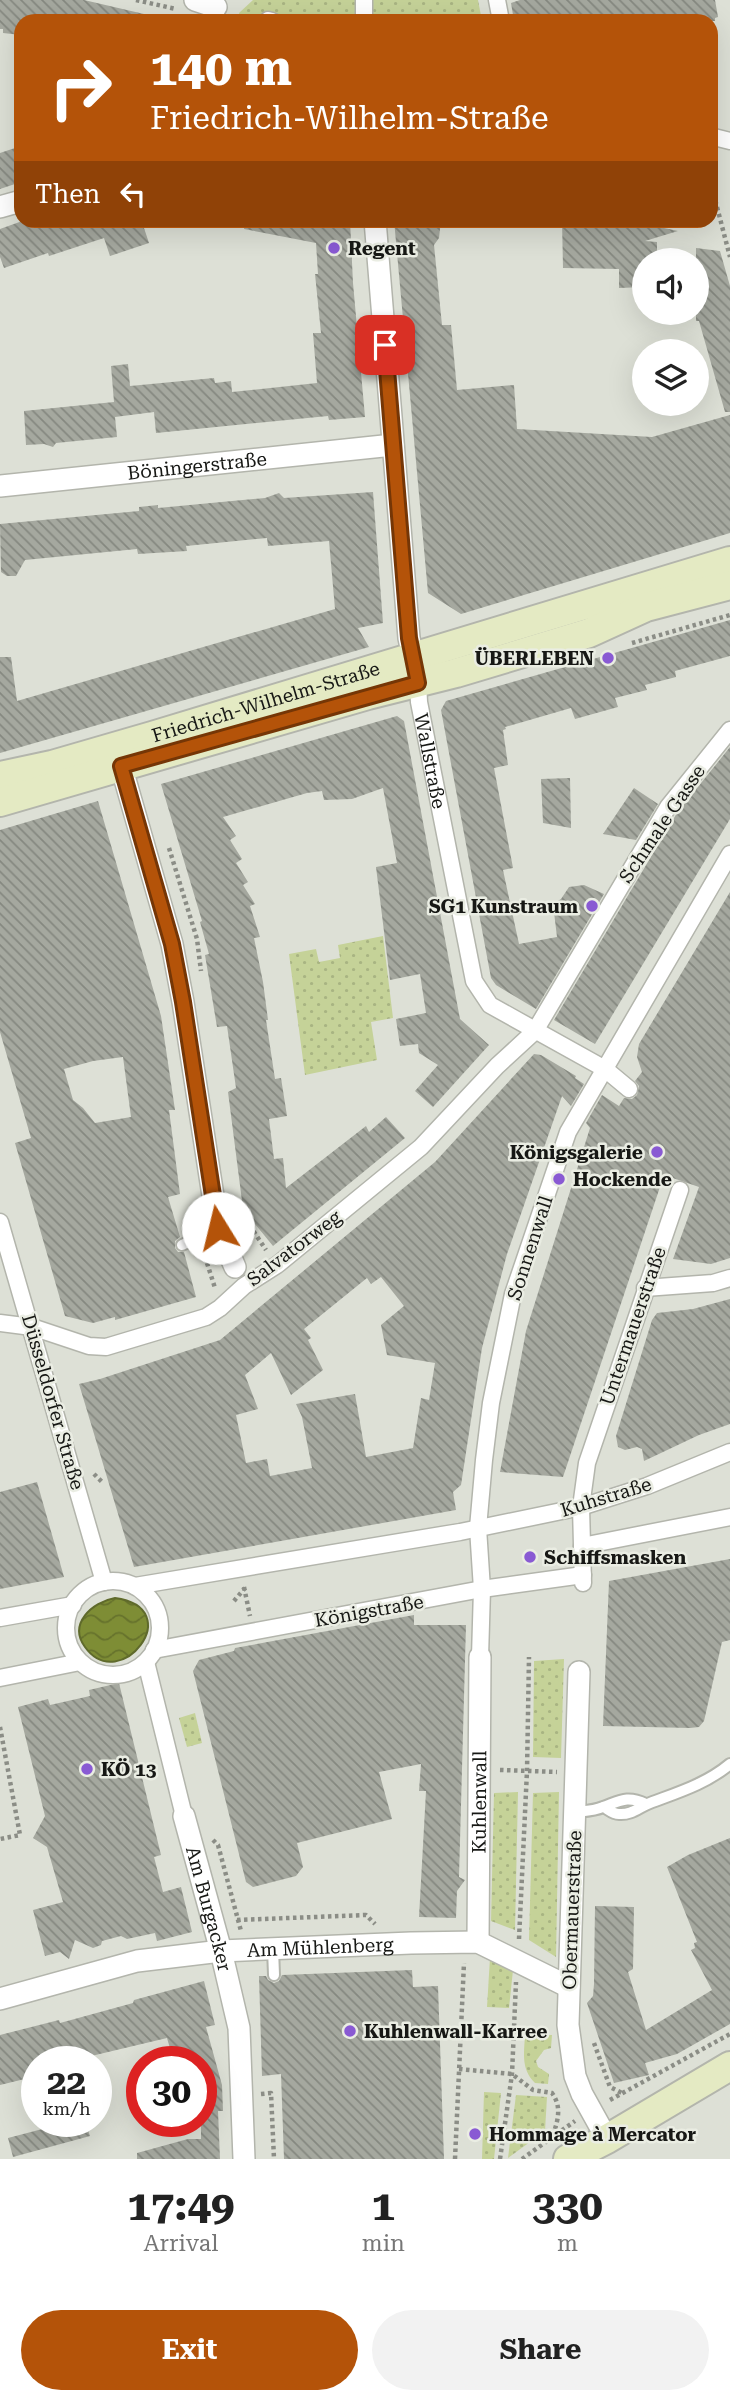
<!DOCTYPE html>
<html lang="en">
<head>
<meta charset="utf-8">
<style>
  body { margin:0; font-family:"Roboto Serif",serif; background:#f2f2f2; color:#222; height:100vh; display:flex; flex-direction:column; font-size:26px; white-space:nowrap }
  * { box-sizing:border-box; margin:0 }
  p { font-size:23px; color:#767676 }
  .icon { flex:none; width:38px; height:38px; fill:none; stroke:currentColor; stroke-width:2; stroke-linecap:round; stroke-linejoin:round }
  .map { position:relative; height:2159px; overflow:hidden }
  .details { display:flex; flex-direction:column; background:#fff; flex:1 }
  .details>* { flex:none }
  .top-card { position:absolute; left:14px; top:14px; width:704px; height:214px; border-radius:21px; box-shadow:0 7px 28px #0002; background:#b45309; color:#fff; overflow:hidden }
  .tools { position:absolute; left:632px; top:248px; display:grid; gap:14px }
  .tools a { display:grid; place-items:center; width:77px; height:77px; border-radius:50%; background:#fff; box-shadow:0 7px 28px #0002; font-size:35px }
  .speed { position:absolute; left:21px; top:2046px; display:flex; gap:14px; font-size:35px; font-weight:700; text-align:center }
  .speed>* { display:grid; place-content:center; width:91px; height:91px; border-radius:50%; background:#fff; box-shadow:0 7px 28px #0002; line-height:1 }
  .speed small { font-size:18px; font-weight:400 }
  .speed .limit { border:10px solid #d22; background:#fff; color:#111 }
  .pin { position:absolute; display:grid; place-items:center; width:60px; height:60px; color:#fff; margin:-30px; border-radius:14px; box-shadow:0 4px 10px #0006 }
  .me { position:absolute; width:77px; margin:-38px; rotate:351deg; stroke-linejoin:round; filter:drop-shadow(0 0 5px #0008) }
  .turn { display:flex; align-items:center; gap:24px; height:147px; padding:0 21px; font-size:32px }
  .turn .icon { width:91px; height:91px; stroke-width:2.5 }
  .turn b { display:block; font-size:49px; line-height:60px }
  .then { display:flex; align-items:center; height:66px; padding:0 21px; background:#0003; gap:14px; font-size:26px }
  .eta { display:flex; justify-content:space-evenly; align-items:center; height:119px; text-align:center }
  .eta b { font-size:42px; font-weight:700; line-height:49px }
  .action { display:flex; gap:14px; margin-top:auto; padding:14px 21px }
  .action a { flex:1; height:80px; border-radius:42px; background:#b45309; color:#fff; font-size:28px; font-weight:700; line-height:80px; text-align:center }
  .action a+a { background:#f2f2f2; color:#222 }
  .map>svg:first-child { display:block }
  .grass { fill:url(#grass-dots) }
  .water { fill:url(#water-waves); stroke:#5f6a2b; stroke-width:2 }
  .building { fill:url(#building-back-hatch); fill-rule:evenodd }
  .lines { fill:none; stroke-linecap:round; stroke-linejoin:round }
  .service-casing { stroke:#b3b5ac; stroke-width:14 }
  .pedestrian-casing { stroke:#b3b5ac; stroke-width:19 }
  .minor-casing { stroke:#b3b5ac; stroke-width:24 }
  .secondary-casing { stroke:#b3b5ac; stroke-width:32 }
  .path { stroke:#8b8d86; stroke-width:4.5; stroke-dasharray:3.5 3.5; stroke-linecap:butt }
  .service { stroke:#fff; stroke-width:10 }
  .pedestrian { stroke:#fff; stroke-width:16 }
  .minor { stroke:#fff; stroke-width:21 }
  .secondary { stroke:#e4eac3; stroke-width:28 }
  .route-casing { stroke:#753606; stroke-width:18 }
  .route { stroke:#b45309; stroke-width:12 }
  .poi-dot { fill:#895ad3; stroke:#eaede3; stroke-width:2.5 }
  .labels { text-anchor:middle; dominant-baseline:central; stroke-width:5; stroke-linejoin:round; paint-order:stroke }
  .poi-label { font-size:19px; font-weight:bold; fill:#171815; stroke:#eaede3; text-anchor:start }
  .street-label { font-size:19px; fill:#171815; stroke:#eaede3 }
</style>
</head>
<body>
<div class="map">
<svg width="730" height="2159" viewBox="0 0 730 2159">
  <defs>
    <pattern id="grass-dots" width="8" height="8" patternUnits="userSpaceOnUse" patternTransform="scale(1.75)"><rect width="8" height="8" fill="#c5d298"/><path d="M2 2h.1M6 6h.1" fill="none" stroke="#a8b482" stroke-width="1.8" stroke-linecap="round"/></pattern>
    <pattern id="water-waves" width="16" height="10" patternUnits="userSpaceOnUse" patternTransform="scale(1.75)"><rect width="16" height="10" fill="#7e8d35"/><path d="M0 5q4-4 8 0t8 0" fill="none" stroke="#66722c"/></pattern>
    <pattern id="building-back-hatch" width="6" height="6" patternUnits="userSpaceOnUse" patternTransform="scale(1.75)"><rect width="6" height="6" fill="#a5a89f"/><path d="M-1 5l2 2M0 0l6 6M5-1l2 2" fill="none" stroke="#858880"/></pattern>
  </defs>
  <rect width="100%" height="100%" fill="#dde0d6"/>
  <!-- grass -->
  <g class="grass">
    <polygon points="253,0 478,0 482,21 241,21 239,13"/>
    <polygon points="383,936 393,1018 371,1022 377,1060 305,1075 289,954 316,949 319,962 340,958 338,945"/>
    <polygon points="564,1659 561,1758 533,1757 534,1661"/>
    <polygon points="195,1713 202,1743 187,1747 179,1718"/>
    <polygon points="518,1792 515,1930 491,1921 494,1793"/>
    <polygon points="559,1792 556,1957 529,1940 533,1793"/>
    <polygon points="490,1958 513,1970 509,2008 487,2007"/>
    <path d="M525 2035H552L551 2048 544 2050 536 2061 538 2067 549 2074 548 2084 535 2083C521 2069 524 2054 525 2035Z"/>
    <polygon points="484,2092 501,2093 494,2159 482,2159"/>
    <polygon points="516,2095 547,2097 545,2131 508,2158"/>
  </g>
  <!-- water -->
  <path class="water" d="M115 1598C189 1608 120 1696 85 1647 68 1624 92 1602 115 1598Z"/>
  <!-- building -->
  <g class="building">
    <polygon points="0,0 84,0 144,14 143,21 21,21 21,35 3,33 3,29 0,29"/>
    <polygon points="520,0 715,0 718,17 715,18 715,21 514,21 511,3"/>
    <polygon points="21,146 21,182 0,189 0,153"/>
    <polygon points="25,220 146,220 146,224 143,225 149,243 110,256 104,238 49,256 48,253 4,268 0,257 0,229"/>
    <polygon points="245,220 350,220 353,283 365,417 329,420 328,416 156,433 154,412 115,417 117,437 56,443 53,447 44,444 26,445 24,411 114,402 111,366 128,364 130,386 214,378 215,383 231,381 232,392 317,383 313,333 321,333 315,274 318,274 316,243 244,229"/>
    <polygon points="394,220 441,220 439,238 434,245 442,325 451,325 457,390 514,385 517,429 652,437 730,415 730,533 461,614 428,593"/>
    <polygon points="562,220 651,220 650,225 678,231 645,241 657,242 657,261 644,261 644,287 619,288 619,269 563,268"/>
    <polygon points="696,248 720,251 730,286 730,412 725,412 699,321 696,321"/>
    <polygon points="373,492 383,623 358,628 369,647 0,753 0,657 11,657 17,701 335,609 329,541 268,546 267,538 186,546 187,551 138,554 137,549 25,560 16,576 7,576 1,572 0,524 139,511 139,507 158,505 158,508 265,498 279,493 284,498"/>
    <polygon points="730,620 730,656 675,671 676,677 645,685 647,690 615,698 618,707 575,719 571,708 505,727 506,729 503,730 508,765 494,768 513,868 503,870 519,944 557,937 553,904 561,899 569,887 584,885 604,894 536,1009 496,985 491,978 441,710 446,701"/>
    <polygon points="397,716 404,721 460,1019 489,1045 433,1107 415,1091 438,1065 419,1053 418,1044 400,1046 396,1019 426,1013 420,974 390,980 376,867 397,863 383,788 352,799 324,800 322,791 307,793 223,817 236,836 230,840 242,859 236,863 248,882 243,885 255,904 250,906 260,937 254,938 263,982 268,1020 266,1020 275,1079 281,1078 287,1116 269,1119 274,1159 283,1158 286,1188 366,1126 369,1132 386,1117 405,1138 273,1246 250,1218 242,1201 228,1092 236,1088 227,1026 217,1027 205,955 209,954 200,922 202,921 161,784"/>
    <polygon points="730,747 730,819 595,1044 554,1020 677,813"/>
    <polygon points="570,778 571,828 543,823 541,779"/>
    <polygon points="634,788 658,804 636,840 603,834"/>
    <path d="M98 801 161 1016 175 1110H169L180 1194 168 1197 180 1237 175 1241V1248L178 1252H184L196 1297 115 1320V1317L93 1323 65 1316 15 1143 31 1138 0 1032V830ZM123 1057 131 1117 95 1123 83 1108 73 1100 64 1069 93 1061Z"/>
    <polygon points="730,892 730,1258 711,1264 673,1259 699,1187 664,1175 563,1477 500,1472 526,1331 590,1128 586,1123 602,1095 619,1106 624,1098 632,1099 637,1095 639,1086 635,1081 642,1072 637,1057 639,1044"/>
    <path d="M534 1054 541 1055 576 1076 575 1078 584 1084 571 1106 562 1096 507 1254 482 1348 461 1485 453 1492 456 1510 134 1567 79 1384 100 1379 220 1340 435 1162ZM381 1277 404 1306 381 1325 387 1355 435 1363 429 1400 421 1398 413 1448 366 1457 355 1394 296 1404 302 1417 312 1468 270 1476 267 1459 246 1463 236 1415 258 1409 245 1375 271 1353 291 1395 323 1370 308 1340 311 1338 304 1329 367 1278 371 1284Z"/>
    <polygon points="730,1299 730,1424 699,1435 644,1461 642,1449 637,1447 625,1450 618,1447 616,1436 652,1320 657,1313 693,1309"/>
    <polygon points="37,1482 64,1577 0,1589 0,1492"/>
    <polygon points="730,1559 730,1640 722,1642 704,1721 699,1727 690,1728 603,1726 609,1581"/>
    <polygon points="414,1615 414,1625 466,1625 459,1877 465,1880 457,1891 456,1918 419,1917 426,1791 419,1791 421,1764 379,1772 392,1819 297,1843 303,1867 296,1876 253,1887 246,1882 193,1671 199,1660 234,1651 235,1648"/>
    <polygon points="119,1683 161,1855 154,1857 163,1892 181,1887 192,1932 157,1941 155,1933 127,1939 121,1936 102,1941 101,1945 93,1948 75,1940 69,1959 60,1952 45,1956 33,1910 63,1902 47,1847 33,1838 45,1816 18,1707 48,1699 50,1705 90,1696 89,1690"/>
    <polygon points="730,1838 730,2024 677,2054 645,2063 649,2075 614,2083 587,2003 593,1996 594,1984 595,1906 634,1907 633,1969 628,1972 646,2030 712,1990 691,1950 695,1948 694,1943 697,1942 667,1867 688,1855"/>
    <polygon points="412,1970 413,1987 438,1986 444,2159 284,2159 281,2074 262,2076 259,1976 266,1976 268,1980 274,1983 279,1981 282,1975"/>
    <polygon points="204,1981 215,2025 206,2027 222,2085 223,2111 218,2111 220,2159 137,2159 137,2153 188,2139 201,2139 201,2062 174,2062 167,2038 66,2062 37,2062 37,2076 0,2085 0,2035 59,2020 60,2023 133,2003 134,2000"/>
    <polygon points="73,2121 85,2121 90,2136 13,2157 8,2138"/>
  </g>
  <g class="lines">
    <!-- service casing -->
    <g class="service-casing">
      <g id="service">
        <polyline points="182,1245 218,1228"/>
        <path d="M604 1807C609 1810 613 1814 619 1814 632 1815 639 1807 650 1803 679 1792 706 1784 730 1764"/>
        <path d="M575 1812C584 1811 594 1811 603 1807 620 1801 627 1795 646 1804"/>
        <polyline points="273,1949 274,1975"/>
      </g>
    </g>
    <!-- pedestrian casing -->
    <g class="pedestrian-casing">
      <g id="pedestrian">
        <polyline points="364,0 364,21"/>
        <polyline points="497,0 501,21"/>
        <polyline points="268,20 272,21"/>
        <polyline points="710,136 730,141"/>
        <path id="s1" d="M418 683 419 702 474 981 490 1005 605 1069 629 1089"/>
        <polyline points="0,1222 104,1582"/>
        <polyline points="645,1288 713,1283 730,1278"/>
        <polyline points="0,1323 32,1327 89,1346 106,1347 206,1317 220,1308 244,1286 277,1265 421,1147 497,1066 535,1031 668,807 730,730"/>
        <polyline points="582,1546 730,1517"/>
        <circle cx="113" cy="1628" r="47"/>
        <polyline points="583,1583 581,1507 587,1463 680,1190"/>
        <polyline points="135,1586 460,1532 581,1507 647,1486 730,1452"/>
        <polyline points="0,1618 73,1605"/>
        <polyline points="154,1650 482,1589 583,1575"/>
        <polyline points="480,1657 482,1589 478,1528 484,1460 491,1403 513,1294 568,1132 730,854"/>
        <polyline points="146,1662 184,1816"/>
        <polyline points="0,1678 80,1662"/>
      </g>
    </g>
    <!-- minor casing -->
    <g class="minor-casing">
      <g id="minor">
        <polyline points="195,0 216,7"/>
        <polyline points="0,207 21,201"/>
        <polyline points="375,220 409,638 416,671"/>
        <path id="s2" d="M0 486 393 445"/>
        <polyline points="118,755 172,944 183,1002 218,1228 235,1267"/>
        <polyline points="579,1672 568,2025 575,2076 582,2094 607,2139"/>
        <path id="s3" d="M184 1816 221 1951 239 2028 244 2159"/>
        <path id="s4" d="M478 1942 480 1657"/>
        <path id="s5" d="M0 1999 137 1961 221 1951 411 1943 478 1942 569 1987"/>
      </g>
    </g>
    <!-- secondary casing -->
    <g class="secondary-casing">
      <g id="secondary">
        <path id="s6" d="M0 776 52 765 152 736 730 561"/>
        <polyline points="0,802 368,695 456,673 589,633 646,607 730,585"/>
        <polyline points="568,2159 607,2139 730,2066"/>
      </g>
    </g>
    <!-- path -->
    <g class="path">
      <polyline points="136,0 176,9"/>
      <polyline points="710,180 730,257"/>
      <polyline points="632,643 730,615"/>
      <polyline points="169,848 197,939 201,971"/>
      <polyline points="238,1208 266,1250"/>
      <polyline points="207,1263 215,1288"/>
      <polyline points="94,1474 103,1483"/>
      <polyline points="244,1587 250,1616"/>
      <polyline points="234,1601 245,1588"/>
      <polyline points="0,1727 20,1835 0,1839"/>
      <polyline points="500,1770 557,1772"/>
      <polyline points="213,1840 218,1845 241,1931"/>
      <polyline points="237,1920 366,1915 375,1924"/>
      <polyline points="519,1939 527,1771 529,1657"/>
      <polyline points="594,2043 610,2087 622,2093"/>
      <path d="M459 2069 512 2074 533 2090 552 2093C562 2107 558 2120 553 2135"/>
      <polyline points="261,2094 271,2093 274,2159"/>
      <polyline points="610,2100 730,2034"/>
      <polyline points="455,2159 464,1963"/>
      <polyline points="500,2159 512,2074 516,1982"/>
      <polyline points="522,2159 575,2121"/>
    </g>
    <!-- service -->
    <use href="#service" class="service"/>
    <!-- pedestrian -->
    <use href="#pedestrian" class="pedestrian"/>
    <!-- minor -->
    <use href="#minor" class="minor"/>
    <!-- secondary -->
    <use href="#secondary" class="secondary"/>
  </g>
  <g class="lines">
    <!-- route casing -->
    <g class="route-casing">
      <polyline id="route" points="218,1228 183,1002 172,944 121,766 418,683 409,638 385,345"/>
    </g>
    <!-- route -->
    <use href="#route" class="route"/>
  </g>
  <!-- markers -->
  <g class="poi-dot">
    <circle cx="334" cy="248" r="7"/>
    <circle cx="608" cy="658" r="7"/>
    <circle cx="592" cy="906" r="7"/>
    <circle cx="657" cy="1152" r="7"/>
    <circle cx="559" cy="1179" r="7"/>
    <circle cx="530" cy="1557" r="7"/>
    <circle cx="87" cy="1769" r="7"/>
    <circle cx="350" cy="2031" r="7"/>
    <circle cx="475" cy="2134" r="7"/>
  </g>
  <g class="labels">
    <!-- poi labels -->
    <g class="poi-label">
      <text x="348" y="248">Regent</text>
      <text x="594" y="658" text-anchor="end">ÜBERLEBEN</text>
      <text x="578" y="906" text-anchor="end">SG1 Kunstraum</text>
      <text x="643" y="1152" text-anchor="end">Königsgalerie</text>
      <text x="573" y="1179">Hockende</text>
      <text x="544" y="1557">Schiffsmasken</text>
      <text x="101" y="1769">KÖ 13</text>
      <text x="364" y="2031">Kuhlenwall-Karree</text>
      <text x="489" y="2134">Hommage à Mercator</text>
    </g>
    <!-- street labels -->
    <g class="street-label">
      <text stroke="none"><textPath href="#s2" startOffset="198">Böningerstraße</textPath></text>
      <text stroke="none"><textPath href="#s6" startOffset="276">Friedrich-Wilhelm-Straße</textPath></text>
      <text stroke="none"><textPath href="#s1" startOffset="79">Wallstraße</textPath></text>
      <text transform="translate(662 824) rotate(-56)">Schmale Gasse</text>
      <text transform="translate(294 1248) rotate(-37)">Salvatorweg</text>
      <text transform="translate(530 1248) rotate(-72)">Sonnenwall</text>
      <text transform="translate(633 1326) rotate(-71)">Untermauerstraße</text>
      <text transform="translate(53 1402) rotate(74)">Düsseldorfer Straße</text>
      <text transform="translate(606 1497) rotate(-17)">Kuhstraße</text>
      <text transform="translate(369 1611) rotate(-10)">Königstraße</text>
      <text stroke="none"><textPath href="#s4" startOffset="140">Kuhlenwall</textPath></text>
      <text stroke="none"><textPath href="#s3" startOffset="96">Am Burgacker</textPath></text>
      <text transform="translate(572 1910) rotate(-88)">Obermauerstraße</text>
      <text stroke="none"><textPath href="#s5" startOffset="326">Am Mühlenberg</textPath></text>
    </g>
  </g>
</svg>
<div class="tools">
<a><svg class="icon" aria-label="sound" viewBox="0 0 24 24"><path d="M4 9h4l5-4v14l-5-4H4zM17 9q2 3 0 6"/></svg></a>
<a><svg class="icon" aria-label="layers" viewBox="0 0 24 24"><path d="M12 4l9 5-9 5-9-5zM3 14l9 5 9-5"/></svg></a>
</div>
<div class="speed"><div>22<small>km/h</small></div><div class="limit">30</div></div>
<div class="pin" style="left:385px;top:345px;background:#d93025"><svg class="icon" aria-label="arrive" viewBox="0 0 24 24"><path d="M6 21V4h12l-3 4 3 4H6"/></svg></div>
<svg class="me" style="left:218px;top:1228px" viewBox="-20 -20 40 40"><circle r="19" fill="#fff"/><path d="M0-13L10 11 0 6-10 11z" fill="#b45309"/></svg>
<div class="top-card">
<div class="turn"><svg class="icon" aria-label="right" viewBox="0 0 24 24"><path d="M7 20v-9h11M14 6l5 5-5 5"/></svg><div><b>140 m</b>Friedrich-Wilhelm-Straße</div></div>
<div class="then">Then<svg class="icon" aria-label="left" viewBox="0 0 24 24"><path d="M17 20v-9H6M10 6l-5 5 5 5"/></svg></div>
</div>
</div>
<section class="details">
<div class="eta">
<div><b>17:49</b><p>Arrival</p></div>
<div><b>1</b><p>min</p></div>
<div><b>330</b><p>m</p></div>
</div>
<div class="action"><a>Exit</a><a>Share</a></div>
</section>
</body>
</html>
